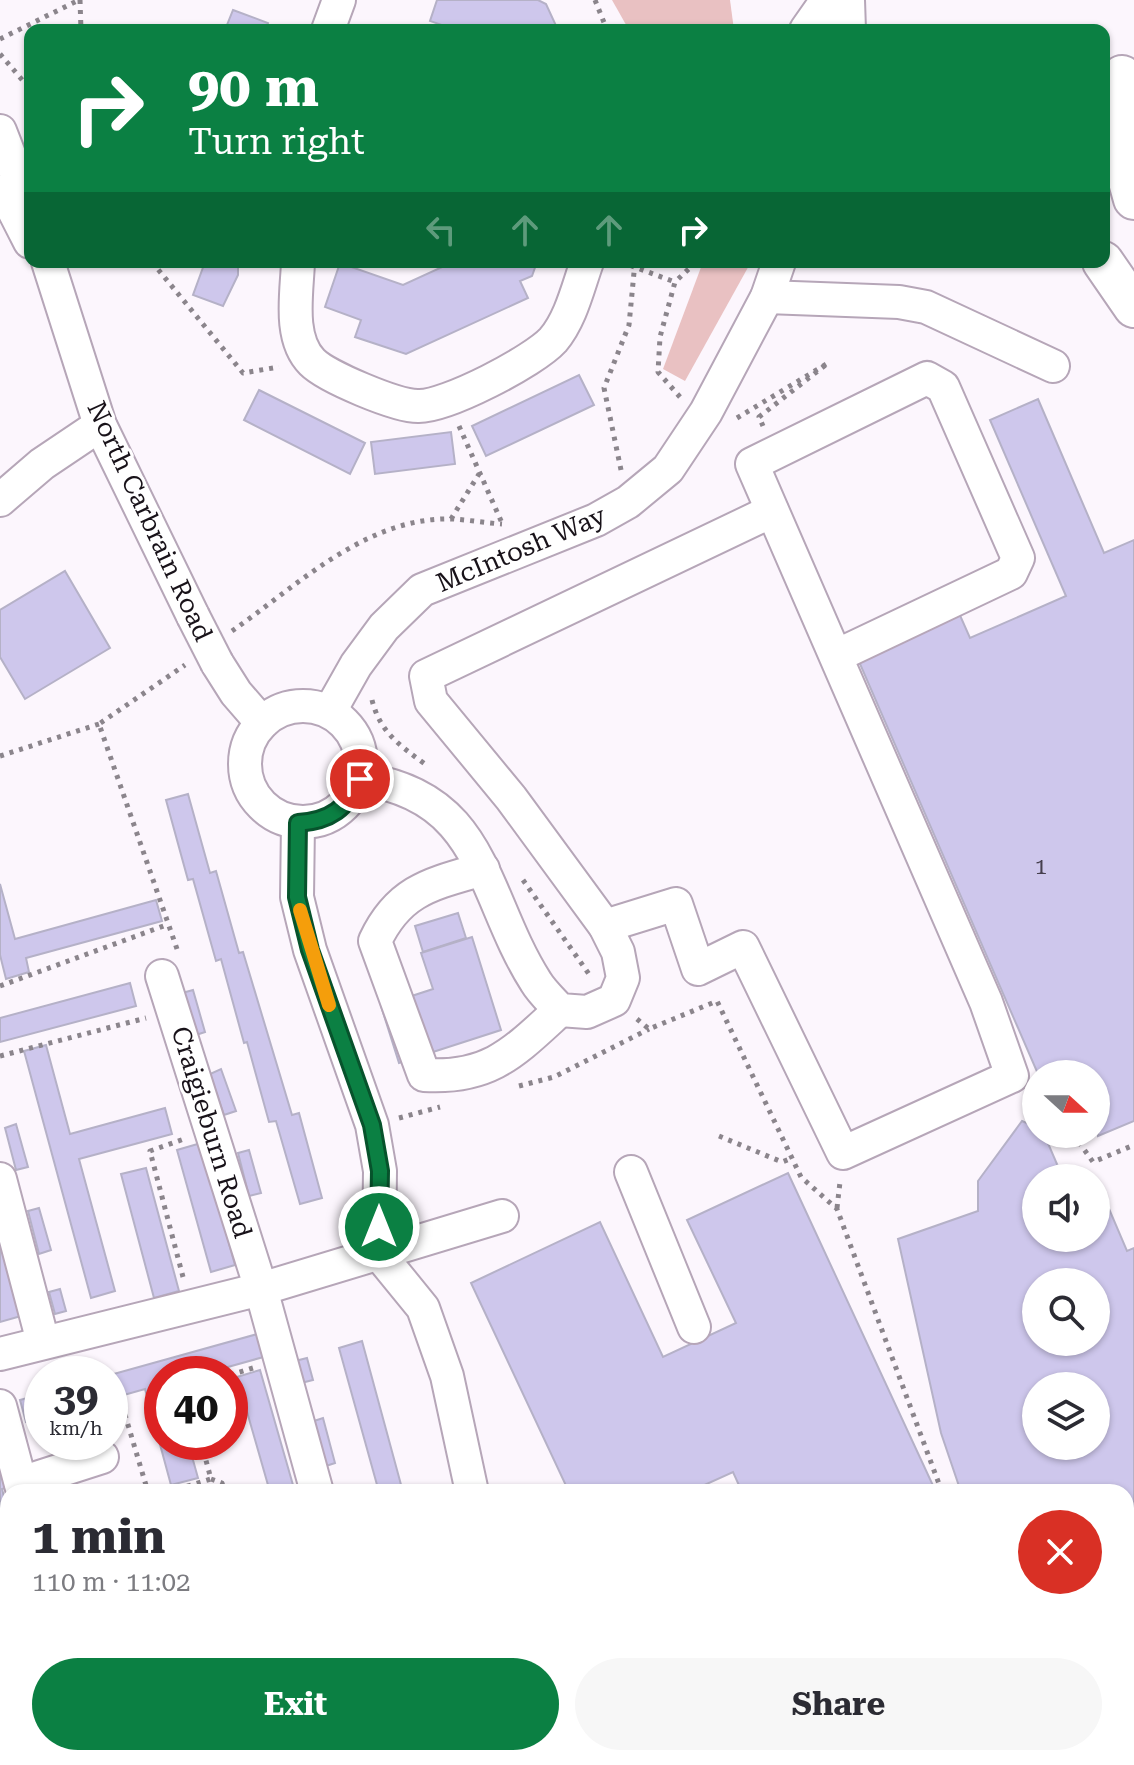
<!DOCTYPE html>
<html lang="en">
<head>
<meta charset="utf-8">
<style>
  body { margin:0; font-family:"Roboto Serif",serif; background:#f7f7f7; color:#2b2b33; height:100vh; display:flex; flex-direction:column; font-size:30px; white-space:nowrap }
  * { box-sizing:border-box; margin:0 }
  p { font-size:26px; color:#7c7c81 }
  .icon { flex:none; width:44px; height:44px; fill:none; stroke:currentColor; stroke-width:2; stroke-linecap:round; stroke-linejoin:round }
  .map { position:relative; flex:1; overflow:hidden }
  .sheet { position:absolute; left:0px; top:1484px; width:1134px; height:282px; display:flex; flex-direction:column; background:#fff; border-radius:24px 24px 0 0; box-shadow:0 2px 6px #0004 }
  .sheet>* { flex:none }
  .guide { position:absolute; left:24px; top:24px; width:1086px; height:244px; border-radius:16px; box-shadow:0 2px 6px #0004; background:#0b8043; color:#fff; overflow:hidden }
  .needle { width:52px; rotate:111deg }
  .fabs { position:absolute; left:1022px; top:1060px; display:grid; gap:16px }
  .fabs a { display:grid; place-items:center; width:88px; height:88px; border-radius:50%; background:#fff; box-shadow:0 2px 6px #0004; font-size:40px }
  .speed { position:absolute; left:24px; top:1356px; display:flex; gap:16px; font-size:40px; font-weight:700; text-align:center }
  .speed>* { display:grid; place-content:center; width:104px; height:104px; border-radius:50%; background:#fff; box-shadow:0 2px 6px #0004; line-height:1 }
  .speed small { font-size:20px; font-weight:400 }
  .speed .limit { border:12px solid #d22; background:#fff; color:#111 }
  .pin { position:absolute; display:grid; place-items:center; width:68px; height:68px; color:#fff; margin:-34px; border:4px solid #fff; border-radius:50%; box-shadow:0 2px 8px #0007 }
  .me { position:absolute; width:88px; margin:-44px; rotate:0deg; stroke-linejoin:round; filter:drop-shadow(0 0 6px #0008) }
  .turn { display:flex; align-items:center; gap:28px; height:168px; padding:0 32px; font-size:36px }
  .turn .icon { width:104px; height:104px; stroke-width:2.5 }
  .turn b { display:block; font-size:56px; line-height:68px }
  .lanes { display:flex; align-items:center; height:76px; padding:0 32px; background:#0003; justify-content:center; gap:40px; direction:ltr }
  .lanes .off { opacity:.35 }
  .round { display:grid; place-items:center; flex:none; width:84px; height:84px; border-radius:42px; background:#f7f7f7 }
  .head { display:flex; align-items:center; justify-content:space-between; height:136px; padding:0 32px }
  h1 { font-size:48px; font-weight:700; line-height:60px }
  .primary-button { display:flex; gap:16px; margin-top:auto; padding:16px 32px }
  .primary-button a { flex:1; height:92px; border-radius:48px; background:#0b8043; color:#fff; font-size:32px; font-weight:700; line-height:92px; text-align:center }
  .primary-button a+a { background:#f7f7f7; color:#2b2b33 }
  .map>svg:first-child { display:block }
  .green { fill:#e9c1c2 }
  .building { fill:#cec7ec; stroke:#b5b1c7; stroke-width:2; fill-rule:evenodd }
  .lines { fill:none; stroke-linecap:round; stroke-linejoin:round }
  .minor-casing { stroke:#b6a6b8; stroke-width:36 }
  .major-casing { stroke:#b6a6b8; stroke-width:44 }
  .path { stroke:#8b858c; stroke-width:5; stroke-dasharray:4 6; stroke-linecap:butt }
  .minor { stroke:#fff; stroke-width:32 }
  .major { stroke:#fff; stroke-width:40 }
  .minor-bridge-casing { stroke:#b6a6b8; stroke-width:36; stroke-linecap:butt }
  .minor-bridge { stroke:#fff; stroke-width:32 }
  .route-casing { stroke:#07532c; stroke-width:20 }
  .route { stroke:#0b8043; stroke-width:14 }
  .slow { stroke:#f59e0b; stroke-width:14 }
  .labels { text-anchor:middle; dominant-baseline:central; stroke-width:6; stroke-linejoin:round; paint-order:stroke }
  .number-label { font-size:22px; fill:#463f4e }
  .street-label { font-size:26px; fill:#181219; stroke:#fff }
</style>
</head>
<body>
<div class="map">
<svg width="1134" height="1765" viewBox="0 0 1134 1765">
  <rect width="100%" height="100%" fill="#fcf6fd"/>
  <!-- green -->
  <g class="green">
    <polygon points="612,0 730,0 734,30 629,30"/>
    <polygon points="703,262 751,262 685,381 663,369"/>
  </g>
  <!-- building -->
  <g class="building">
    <polygon points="437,0 538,0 546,4 558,30 456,30 430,21"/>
    <polygon points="233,10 268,23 266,30 225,30"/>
    <polygon points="205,262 236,262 238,266 238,275 223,306 193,295"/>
    <polygon points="453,262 537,262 532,276 520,281 528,298 406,354 355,337 361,320 325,307 340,263 403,285"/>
    <polygon points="579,375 594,405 486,456 472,426"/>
    <polygon points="259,390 365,443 350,474 244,420"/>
    <polygon points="1038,399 1104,553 1134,540 1134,1121 1098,1136 1096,1074 1038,1074 857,657 959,613 970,638 1066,596 990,420"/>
    <polygon points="451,432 455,464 375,474 371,442"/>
    <polygon points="65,571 110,648 25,699 0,657 0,610"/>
    <polygon points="188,794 210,873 216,871 239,953 243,952 292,1115 299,1113 322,1198 300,1204 276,1121 269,1122 247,1042 244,1043 221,959 216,961 193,879 188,880 166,800"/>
    <polygon points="0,884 15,939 156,900 162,921 26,958 29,972 6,979 0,955"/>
    <polygon points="458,913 466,938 423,952 415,926"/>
    <polygon points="472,937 501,1030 399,1063 381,1006 433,989 421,953"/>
    <polygon points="130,983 136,1006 0,1042 0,1018"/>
    <polygon points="193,990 205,1032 193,1036 182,993"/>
    <polygon points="46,1045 70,1134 165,1108 172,1134 79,1159 115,1291 91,1298 24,1051"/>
    <polygon points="221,1069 236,1111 224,1115 210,1074"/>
    <path d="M1022 1121 1036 1127V1134H1044L1063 1178H1036V1238H1096V1192L1101 1190 1127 1251 1134 1248V1765H1044L1042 1758H1126V1492H961L941 1433 898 1239 978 1211V1181ZM1036 1282H1096V1342H1036ZM1036 1386H1096V1446H1036Z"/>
    <polygon points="16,1124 28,1167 16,1170 5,1128"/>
    <polygon points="201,1143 235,1265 211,1272 177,1150"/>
    <polygon points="249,1150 261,1193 249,1196 238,1153"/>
    <polygon points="146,1168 179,1291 154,1298 121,1174"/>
    <polygon points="788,1173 936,1492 742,1492 733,1472 689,1492 569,1492 471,1283 600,1222 663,1357 736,1323 687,1220"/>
    <polygon points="39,1208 51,1250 39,1254 28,1211"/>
    <polygon points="0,1237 21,1316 0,1322"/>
    <polygon points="60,1289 66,1311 55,1314 49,1292"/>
    <polygon points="261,1333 267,1356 203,1374 162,1374 162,1442 188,1442 198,1478 171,1485 145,1389 110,1399 110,1375"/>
    <polygon points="362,1341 403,1492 379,1492 339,1348"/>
    <polygon points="307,1358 313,1380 301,1383 295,1361"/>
    <polygon points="260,1370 295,1492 270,1492 237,1377"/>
    <polygon points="42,1394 42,1418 26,1422 20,1400"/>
    <polygon points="323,1418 335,1463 323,1467 311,1422"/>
    <polygon points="0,1465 13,1486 2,1489 8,1512 8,1604 0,1574"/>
    <polygon points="8,1676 8,1701 0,1703 0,1678"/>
    <polygon points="8,1714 8,1740 0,1742 0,1716"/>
    <polygon points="231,1758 325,1758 300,1765 206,1765"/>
    <polygon points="451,1758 475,1758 477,1765 453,1765"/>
  </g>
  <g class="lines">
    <!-- minor casing -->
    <g class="minor-casing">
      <g id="minor">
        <polyline points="328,30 339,0"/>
        <polyline points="806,30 827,0"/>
        <polyline points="0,131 30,208"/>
        <polyline points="4,191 30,242"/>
        <polyline points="48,262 100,425 193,616"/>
        <path d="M298 262C297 292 288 338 312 362 327 377 396 406 418 406 446 407 534 361 553 340 571 319 578 287 587 262"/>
        <polyline points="767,297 899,302 926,307 1053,366"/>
        <polyline points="0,500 42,464 100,425"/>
        <polyline points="217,663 236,693 262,723"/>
        <circle cx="303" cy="764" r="58"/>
        <polyline points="330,711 356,665 384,627 422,590 596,520 628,502 668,469 706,412 767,297 779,262"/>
        <path d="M360 779C486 795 481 896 536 982 542 992 552 1001 560 1010L587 1012 614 1000 623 978 618 952 605 926 511 798 431 701 426 676 772 511"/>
        <polyline points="298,823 297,897 310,950 372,1125 380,1171 379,1254 423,1308 447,1376 472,1492"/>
        <path d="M483 869C431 884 399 890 375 941L424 1075C490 1079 514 1052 560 1010"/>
        <polyline points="605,926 676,904 698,969 743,947 843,1153 1012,1076 986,1002 752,464 927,378 943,387 1018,558 1011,573 836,656"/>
        <polyline points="162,976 261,1289 317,1492"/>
        <polyline points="631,1172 694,1327"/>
        <polyline points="0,1179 43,1342"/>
        <polyline points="0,1354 261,1289 502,1216"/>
        <polyline points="0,1406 23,1492"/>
        <polyline points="21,1483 102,1457"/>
        <polyline points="95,1758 96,1765"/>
        <polyline points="389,1758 391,1765"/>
        <polyline points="537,1758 539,1765"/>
      </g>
    </g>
    <!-- major casing -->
    <g class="major-casing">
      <g id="major">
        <polyline points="844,0 845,30"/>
        <polyline points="1122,76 1120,149 1134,199"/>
        <polyline points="1103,262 1134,307"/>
      </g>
    </g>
    <!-- path -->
    <g class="path">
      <polyline points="80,0 81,30"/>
      <polyline points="595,0 607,30"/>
      <polyline points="0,39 79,0"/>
      <polyline points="0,54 30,89"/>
      <polyline points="152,262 243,373 279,367"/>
      <polyline points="621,262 675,282"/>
      <polyline points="680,397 658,372 660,337 675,282 696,262"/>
      <polyline points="737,418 828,363 759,417 763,426"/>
      <polyline points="459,426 502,523"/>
      <polyline points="621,470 604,388 629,325 635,262"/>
      <polyline points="451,519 479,474"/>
      <path d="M232 631C297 586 367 516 453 519 469 520 486 523 502 524"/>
      <path d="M372 700C380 732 399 745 425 764"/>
      <polyline points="0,756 99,724"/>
      <polyline points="523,880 591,977"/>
      <polyline points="177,949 99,724 185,665"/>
      <polyline points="0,986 169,924"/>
      <polyline points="637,1019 649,1029 717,1001 801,1177 837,1209 942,1492"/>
      <polyline points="0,1056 146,1018"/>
      <polyline points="519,1086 554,1077 649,1029"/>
      <polyline points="399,1118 440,1107"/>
      <polyline points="1073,1134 1093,1162 1134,1145"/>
      <polyline points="719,1136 782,1162 792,1158"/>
      <polyline points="837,1208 840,1182"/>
      <polyline points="183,1277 150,1151 184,1139"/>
      <polyline points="230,1375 253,1368"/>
      <polyline points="110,1411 123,1408 148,1492"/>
      <polyline points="211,1479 222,1483 225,1492"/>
      <polyline points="168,1492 211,1479 201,1442"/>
      <polyline points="599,1758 610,1765"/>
      <polyline points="768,1758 769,1765"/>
      <polyline points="1006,1758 1007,1765"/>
      <polyline points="324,1765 350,1758"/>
      <polyline points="680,1765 694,1758"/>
      <polyline points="733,1765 734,1758"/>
    </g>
    <!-- minor -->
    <use href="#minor" class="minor"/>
    <!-- major -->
    <use href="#major" class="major"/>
    <!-- minor-bridge casing -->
    <g class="minor-bridge-casing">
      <polyline id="minor-bridge" points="193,616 217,663"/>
    </g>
    <!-- minor-bridge -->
    <use href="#minor-bridge" class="minor-bridge"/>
  </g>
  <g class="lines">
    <!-- route casing -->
    <g class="route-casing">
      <path id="route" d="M360 779C348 808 330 821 298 823L297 897 310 950 372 1125 380 1171 379 1227"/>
    </g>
    <!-- route -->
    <use href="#route" class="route"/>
    <!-- slow -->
    <polyline class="slow" points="300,910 329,1005"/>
  </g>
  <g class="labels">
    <!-- number labels -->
    <g class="number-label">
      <text x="1041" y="866">1</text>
    </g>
    <!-- street labels -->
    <g class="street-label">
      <text transform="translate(150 521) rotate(65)">North Carbrain Road</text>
      <text transform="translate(521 549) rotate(-23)">McIntosh Way</text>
      <text transform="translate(212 1132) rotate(73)">Craigieburn Road</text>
    </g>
  </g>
</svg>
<div class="fabs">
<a><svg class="needle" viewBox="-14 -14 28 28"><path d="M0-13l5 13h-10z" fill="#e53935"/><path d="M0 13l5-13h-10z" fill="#7c7c81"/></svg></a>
<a><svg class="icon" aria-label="sound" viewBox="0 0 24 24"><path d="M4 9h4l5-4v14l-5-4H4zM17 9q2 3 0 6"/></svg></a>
<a><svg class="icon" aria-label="search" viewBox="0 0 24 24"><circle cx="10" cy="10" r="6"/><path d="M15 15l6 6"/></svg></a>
<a><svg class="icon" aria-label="layers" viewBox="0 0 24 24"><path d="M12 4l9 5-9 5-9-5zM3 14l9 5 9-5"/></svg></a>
</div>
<div class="speed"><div>39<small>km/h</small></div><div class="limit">40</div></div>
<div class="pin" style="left:360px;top:779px;background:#d93025"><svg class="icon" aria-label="arrive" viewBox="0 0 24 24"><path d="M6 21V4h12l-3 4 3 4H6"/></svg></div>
<svg class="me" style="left:379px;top:1227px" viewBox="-20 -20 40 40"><circle r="17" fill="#0b8043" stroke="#fff" stroke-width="3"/><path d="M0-11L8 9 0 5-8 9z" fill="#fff"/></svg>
<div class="guide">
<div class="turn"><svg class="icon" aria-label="right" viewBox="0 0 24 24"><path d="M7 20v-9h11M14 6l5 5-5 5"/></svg><div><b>90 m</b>Turn right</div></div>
<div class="lanes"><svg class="icon off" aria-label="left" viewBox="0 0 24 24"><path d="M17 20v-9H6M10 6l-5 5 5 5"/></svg><svg class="icon off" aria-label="ahead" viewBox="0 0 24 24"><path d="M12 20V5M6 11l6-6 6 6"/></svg><svg class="icon off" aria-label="ahead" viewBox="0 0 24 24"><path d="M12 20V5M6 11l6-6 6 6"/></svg><svg class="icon" aria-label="right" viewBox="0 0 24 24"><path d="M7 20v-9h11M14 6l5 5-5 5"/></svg></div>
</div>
<section class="sheet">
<div class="head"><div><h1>1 min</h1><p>110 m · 11:02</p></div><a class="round" style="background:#d93025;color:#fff"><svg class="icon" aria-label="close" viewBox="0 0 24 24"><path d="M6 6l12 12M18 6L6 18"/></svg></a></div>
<div class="primary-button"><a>Exit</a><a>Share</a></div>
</section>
</div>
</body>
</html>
